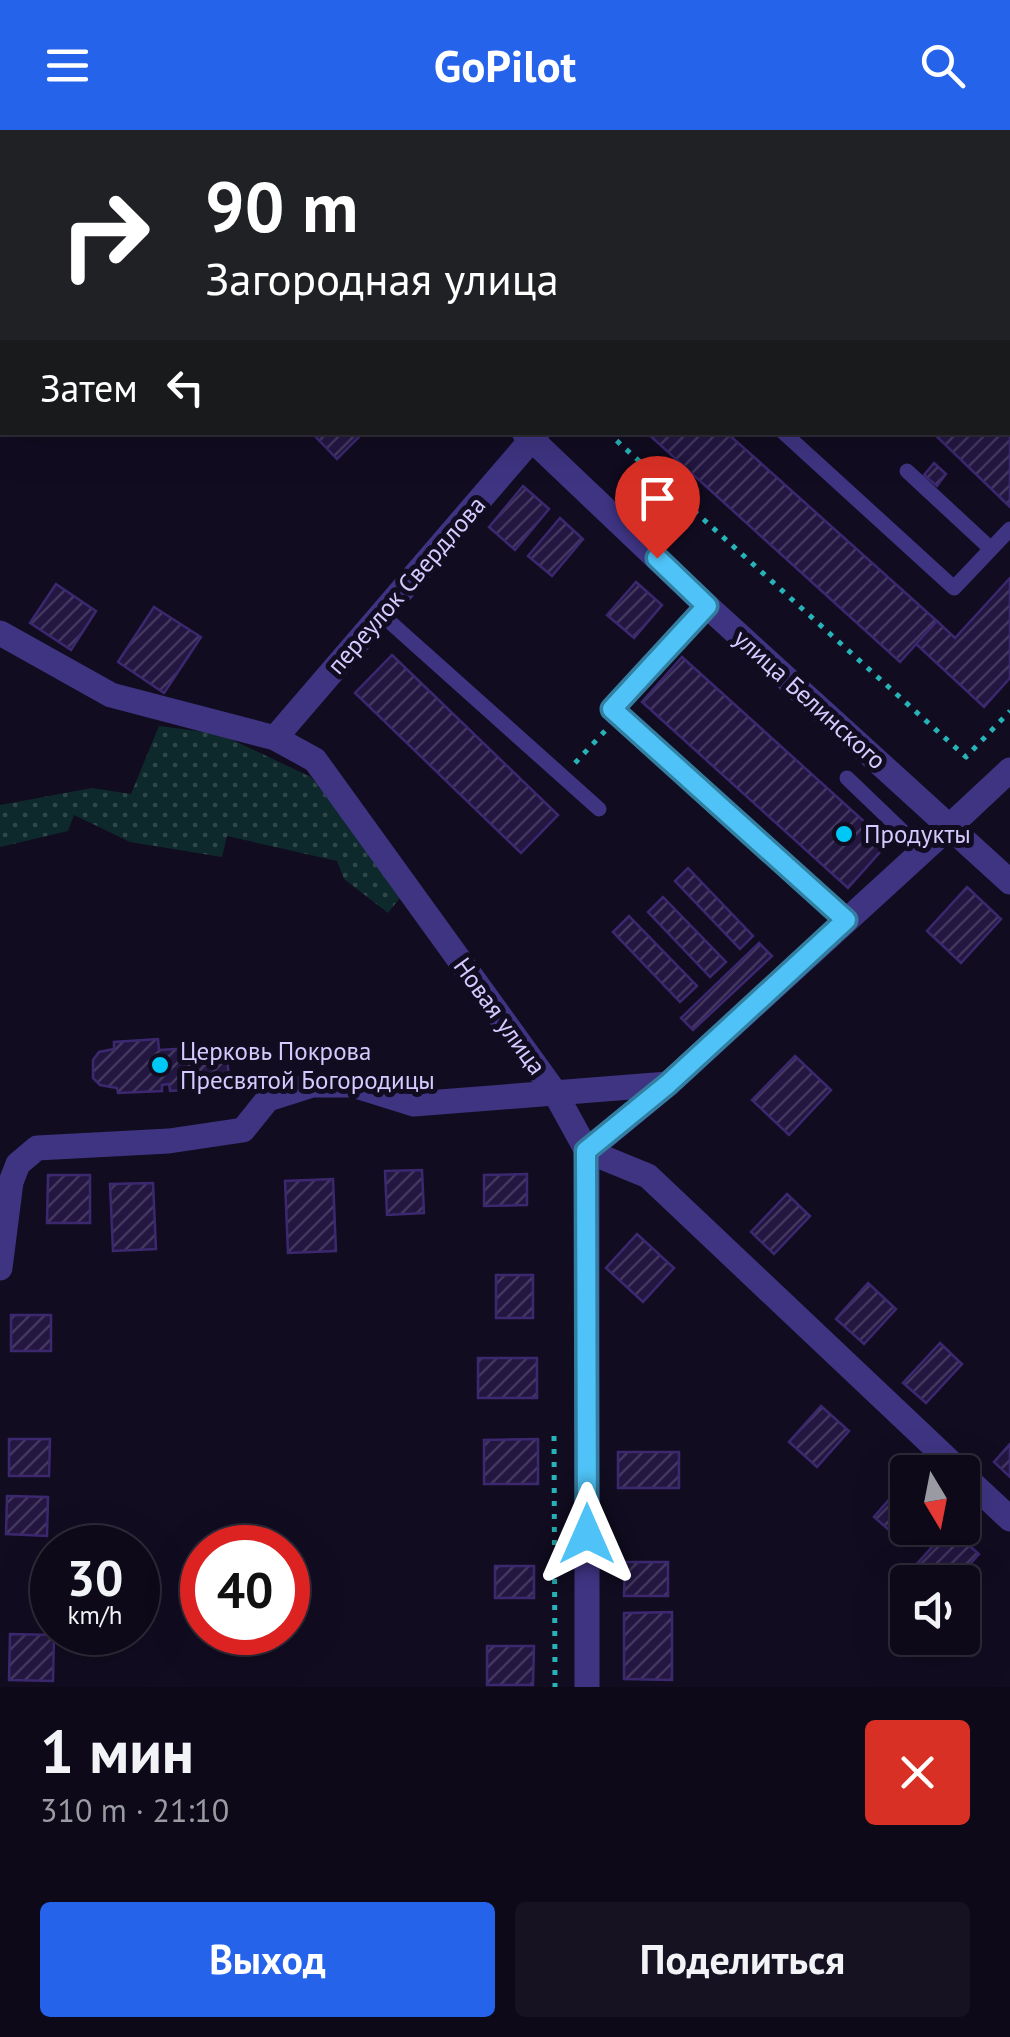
<!DOCTYPE html>
<html lang="ru">
<head>
<meta charset="utf-8">
<style>
  body { margin:0; font-family:"PT Sans",sans-serif; background:#161221; color:#f1f3f6; height:100vh; display:flex; flex-direction:column; font-size:38px; white-space:nowrap }
  * { box-sizing:border-box; margin:0 }
  p { font-size:32px; color:#9a9aa2 }
  .icon { flex:none; width:55px; height:55px; fill:none; stroke:currentColor; stroke-width:2; stroke-linecap:round; stroke-linejoin:round }
  .map { position:relative; height:1557px; overflow:hidden }
  .side { display:flex; flex-direction:column; background:#0d0918; flex:1 }
  .side>* { flex:none }
  .hud { position:absolute; left:0px; top:0px; width:1010px; height:305px; box-shadow:0 10px 40px #0002,0 0 0 2px #2d2a37; background:#202124; color:#fff; overflow:hidden }
  .needle { width:65px; rotate:170deg }
  .buttons { position:absolute; left:890px; top:1325px; display:grid; gap:20px }
  .buttons a { display:grid; place-items:center; width:90px; height:90px; border-radius:10px; background:#0d0918; box-shadow:0 10px 40px #0002,0 0 0 2px #2d2a37; font-size:50px }
  .speed { position:absolute; left:30px; top:1395px; display:flex; gap:20px; font-size:50px; font-weight:700; text-align:center }
  .speed>* { display:grid; place-content:center; width:130px; height:130px; border-radius:50%; background:#0d0918; box-shadow:0 10px 40px #0002,0 0 0 2px #2d2a37; line-height:1 }
  .speed small { font-size:25px; font-weight:400 }
  .speed .limit { border:15px solid #d22; background:#fff; color:#111 }
  .pin { position:absolute; display:grid; place-items:center; width:85px; height:85px; color:#fff; margin:-102px -42px; border-radius:50% 50% 50% 0; rotate:-45deg; box-shadow:0 0 10px #0007 }
  .pin .icon { rotate:45deg }
  .me { position:absolute; width:110px; margin:-55px; rotate:0deg; stroke-linejoin:round; filter:drop-shadow(0 0 8px #0008) }
  .turn { display:flex; align-items:center; gap:35px; height:210px; padding:0 40px; font-size:45px }
  .turn .icon { width:130px; height:130px; stroke-width:2.5 }
  .turn b { display:block; font-size:70px; line-height:85px }
  .then { display:flex; align-items:center; height:95px; padding:0 40px; background:#0003; gap:20px; font-size:38px }
  .round { display:grid; place-items:center; flex:none; width:105px; height:105px; border-radius:10px; background:#161221 }
  .overview { display:flex; align-items:center; justify-content:space-between; height:170px; padding:0 40px }
  h1 { font-size:60px; font-weight:700; line-height:75px }
  .action { display:flex; gap:20px; margin-top:auto; padding:20px 40px }
  .action a { flex:1; height:115px; border-radius:10px; background:#2563eb; color:#fff; font-size:40px; font-weight:700; line-height:115px; text-align:center }
  .action a+a { background:#161221; color:#f1f3f6 }
  header { display:flex; justify-content:space-between; align-items:center; height:130px; padding:0 40px; background:#2563eb; color:#fff; font-size:45px; font-weight:700 }
  .map>svg:first-child { display:block }
  .grass { fill:url(#grass-dots) }
  .building { fill:url(#building-hatch); stroke:#3c286f; stroke-width:2.5 }
  .lines { fill:none; stroke-linecap:round; stroke-linejoin:round }
  .path { stroke:#27b3b7; stroke-width:5; stroke-dasharray:5 8; stroke-linecap:butt }
  .service { stroke:#3e3482; stroke-width:15 }
  .minor { stroke:#3e3482; stroke-width:25 }
  .tertiary { stroke:#3e3482; stroke-width:25 }
  .route-casing { stroke:#337fa1; stroke-width:25 }
  .route { stroke:#4fc3f7; stroke-width:18 }
  .poi-dot { fill:#00c8f6; stroke:#110c20; stroke-width:4 }
  .labels { text-anchor:middle; dominant-baseline:central; stroke-width:10; stroke-linejoin:round; paint-order:stroke }
  .street-label { font-size:25px; fill:#d6cbff; stroke:#110c20 }
  .poi-label { font-size:25px; fill:#d6cbff; stroke:#110c20; text-anchor:start }
</style>
</head>
<body>
<header><svg class="icon" aria-label="menu" viewBox="0 0 24 24"><path d="M4 6h16M4 12h16M4 18h16"/></svg>GoPilot<svg class="icon" aria-label="search" viewBox="0 0 24 24"><circle cx="10" cy="10" r="6"/><path d="M15 15l6 6"/></svg></header>
<div class="map">
<svg width="1010" height="1557" viewBox="0 0 1010 1557">
  <defs>
    <pattern id="grass-dots" width="8" height="8" patternUnits="userSpaceOnUse" patternTransform="scale(2.5)"><rect width="8" height="8" fill="#0e292b"/><path d="M2 2h.1M6 6h.1" fill="none" stroke="#30474b" stroke-width="1.8" stroke-linecap="round"/></pattern>
    <pattern id="building-hatch" width="6" height="6" patternUnits="userSpaceOnUse" patternTransform="scale(2.5)"><rect width="6" height="6" fill="#231742"/><path d="M-1 1l2-2M0 6l6-6M5 7l2-2" fill="none" stroke="#42375e"/></pattern>
  </defs>
  <rect width="100%" height="100%" fill="#110c20"/>
  <!-- grass -->
  <polygon class="grass" points="159,596 220,604 311,647 403,764 388,783 344,749 337,731 227,706 222,727 130,712 74,685 68,701 0,717 0,675 92,658 131,664"/>
  <!-- building -->
  <g class="building">
    <polygon points="1008,298 1010,301 1010,377 932,302 1008,302"/>
    <polygon points="311,302 364,302 337,329"/>
    <polygon points="646,302 726,302 937,491 900,532"/>
    <polygon points="934,333 946,344 937,356 924,345"/>
    <polygon points="523,356 549,379 515,420 489,397"/>
    <polygon points="560,388 583,409 552,446 528,426"/>
    <polygon points="1010,448 1010,548 984,577 916,514 937,491 955,508"/>
    <polygon points="636,452 662,475 634,508 607,485"/>
    <polygon points="56,454 96,481 71,520 30,493"/>
    <polygon points="154,477 201,507 164,563 118,532"/>
    <polygon points="392,525 558,685 521,723 355,563"/>
    <polygon points="682,527 888,713 848,758 642,572"/>
    <polygon points="688,738 753,806 740,819 675,751"/>
    <polygon points="967,757 1001,789 961,833 927,801"/>
    <polygon points="663,767 726,832 710,847 648,782"/>
    <polygon points="629,786 697,856 680,872 613,802"/>
    <polygon points="759,813 772,826 693,900 681,888"/>
    <polygon points="158,909 159,920 226,916 229,948 198,951 198,959 170,961 169,954 162,955 162,961 118,963 117,958 100,955 93,948 93,930 99,922 114,919 114,912"/>
    <polygon points="795,926 831,960 789,1005 752,970"/>
    <polygon points="422,1040 424,1083 387,1085 385,1041"/>
    <polygon points="527,1044 527,1075 484,1076 484,1045"/>
    <polygon points="48,1045 90,1045 90,1093 47,1093"/>
    <polygon points="333,1049 336,1121 288,1123 285,1051"/>
    <polygon points="153,1053 156,1119 113,1121 110,1054"/>
    <polygon points="787,1064 810,1086 774,1124 751,1102"/>
    <polygon points="637,1104 674,1138 643,1172 606,1138"/>
    <rect x="496" y="1145" width="37" height="43"/>
    <polygon points="868,1153 896,1179 864,1214 836,1189"/>
    <rect x="11" y="1185" width="40" height="36"/>
    <polygon points="940,1213 962,1234 926,1273 903,1253"/>
    <rect x="478" y="1228" width="59" height="40"/>
    <polygon points="821,1276 849,1301 817,1337 789,1312"/>
    <polygon points="9,1309 50,1309 49,1346 9,1346"/>
    <polygon points="538,1309 538,1354 484,1354 484,1310"/>
    <polygon points="1010,1314 1010,1347 994,1332"/>
    <rect x="618" y="1322" width="61" height="36"/>
    <polygon points="900,1357 908,1364 908,1396 897,1407 874,1387"/>
    <polygon points="7,1366 48,1367 47,1406 6,1404"/>
    <polygon points="949,1398 979,1424 954,1452 933,1452 915,1436"/>
    <polygon points="625,1432 668,1432 668,1466 624,1466"/>
    <rect x="495" y="1436" width="39" height="32"/>
    <polygon points="672,1482 672,1550 624,1549 624,1483"/>
    <polygon points="10,1504 54,1505 53,1551 9,1550"/>
    <polygon points="487,1516 534,1516 533,1555 487,1555"/>
  </g>
  <g class="lines">
    <!-- path -->
    <g class="path">
      <polyline points="197,0 199,2"/>
      <polyline points="607,302 966,627 1010,581"/>
      <polyline points="575,633 605,601"/>
      <polyline points="554,1306 555,1557"/>
    </g>
    <!-- service -->
    <g class="service">
      <polyline points="1008,190 1010,193"/>
      <polyline points="1008,230 1010,227"/>
      <polyline points="1008,265 1010,267"/>
      <polyline points="783,302 954,458 1010,399"/>
      <polyline points="907,341 990,418"/>
      <polyline points="707,476 612,579 846,790"/>
      <polyline points="381,484 599,679"/>
      <polyline points="847,648 923,721"/>
    </g>
    <!-- minor -->
    <g class="minor">
      <polyline points="819,2 821,0"/>
      <polyline points="0,503 111,565 275,608 315,630 554,961 587,1021 648,1046 961,1342"/>
      <polyline points="275,608 538,302"/>
      <polyline points="949,697 1010,640"/>
      <polyline points="0,1138 11,1052 18,1034 37,1018 169,1011 243,1000 268,969 312,955 353,955 414,974 668,954"/>
      <polyline points="962,1344 1010,1389"/>
    </g>
    <!-- tertiary -->
    <g class="tertiary">
      <polyline points="228,0 231,2"/>
      <polyline points="524,302 707,476 1010,752"/>
      <polyline points="587,1557 587,1021 668,954 949,697"/>
    </g>
  </g>
  <g class="lines">
    <!-- route casing -->
    <g class="route-casing">
      <polyline id="route" points="587,1404 586,1021 668,954 846,790 612,579 707,476 657,428"/>
    </g>
    <!-- route -->
    <use href="#route" class="route"/>
  </g>
  <!-- markers -->
  <g class="poi-dot">
    <circle cx="844" cy="704" r="10"/>
    <circle cx="160" cy="935" r="10"/>
  </g>
  <g class="labels">
    <!-- street labels -->
    <g class="street-label">
      <text transform="translate(406 455) rotate(-49)">переулок Свердлова</text>
      <text transform="translate(810 569) rotate(42)">улица Белинского</text>
      <text transform="translate(500 886) rotate(54)">Новая улица</text>
    </g>
    <!-- poi labels -->
    <g class="poi-label">
      <text x="864" y="704">Продукты</text>
      <text x="180" y="921">Церковь Покрова<tspan x="180" dy="29">Пресвятой Богородицы</tspan></text>
    </g>
  </g>
</svg>
<div class="buttons">
<a><svg class="needle" viewBox="-14 -14 28 28"><path d="M0-13l5 13h-10z" fill="#e53935"/><path d="M0 13l5-13h-10z" fill="#9a9aa2"/></svg></a>
<a><svg class="icon" aria-label="sound" viewBox="0 0 24 24"><path d="M4 9h4l5-4v14l-5-4H4zM17 9q2 3 0 6"/></svg></a>
</div>
<div class="speed"><div>30<small>km/h</small></div><div class="limit">40</div></div>
<div class="pin" style="left:657px;top:428px;background:#d93025"><svg class="icon" aria-label="arrive" viewBox="0 0 24 24"><path d="M6 21V4h12l-3 4 3 4H6"/></svg></div>
<svg class="me" style="left:587px;top:1404px" viewBox="-20 -20 40 40"><path d="M0-17L14 15 0 8-14 15z" fill="#4fc3f7" stroke="#fff" stroke-width="4"/></svg>
<div class="hud">
<div class="turn"><svg class="icon" aria-label="right" viewBox="0 0 24 24"><path d="M7 20v-9h11M14 6l5 5-5 5"/></svg><div><b>90 m</b>Загородная улица</div></div>
<div class="then">Затем<svg class="icon" aria-label="left" viewBox="0 0 24 24"><path d="M17 20v-9H6M10 6l-5 5 5 5"/></svg></div>
</div>
</div>
<section class="side">
<div class="overview"><div><h1>1 мин</h1><p>310 m · 21:10</p></div><a class="round" style="background:#d93025;color:#fff"><svg class="icon" aria-label="close" viewBox="0 0 24 24"><path d="M6 6l12 12M18 6L6 18"/></svg></a></div>
<div class="action"><a>Выход</a><a>Поделиться</a></div>
</section>
</body>
</html>
